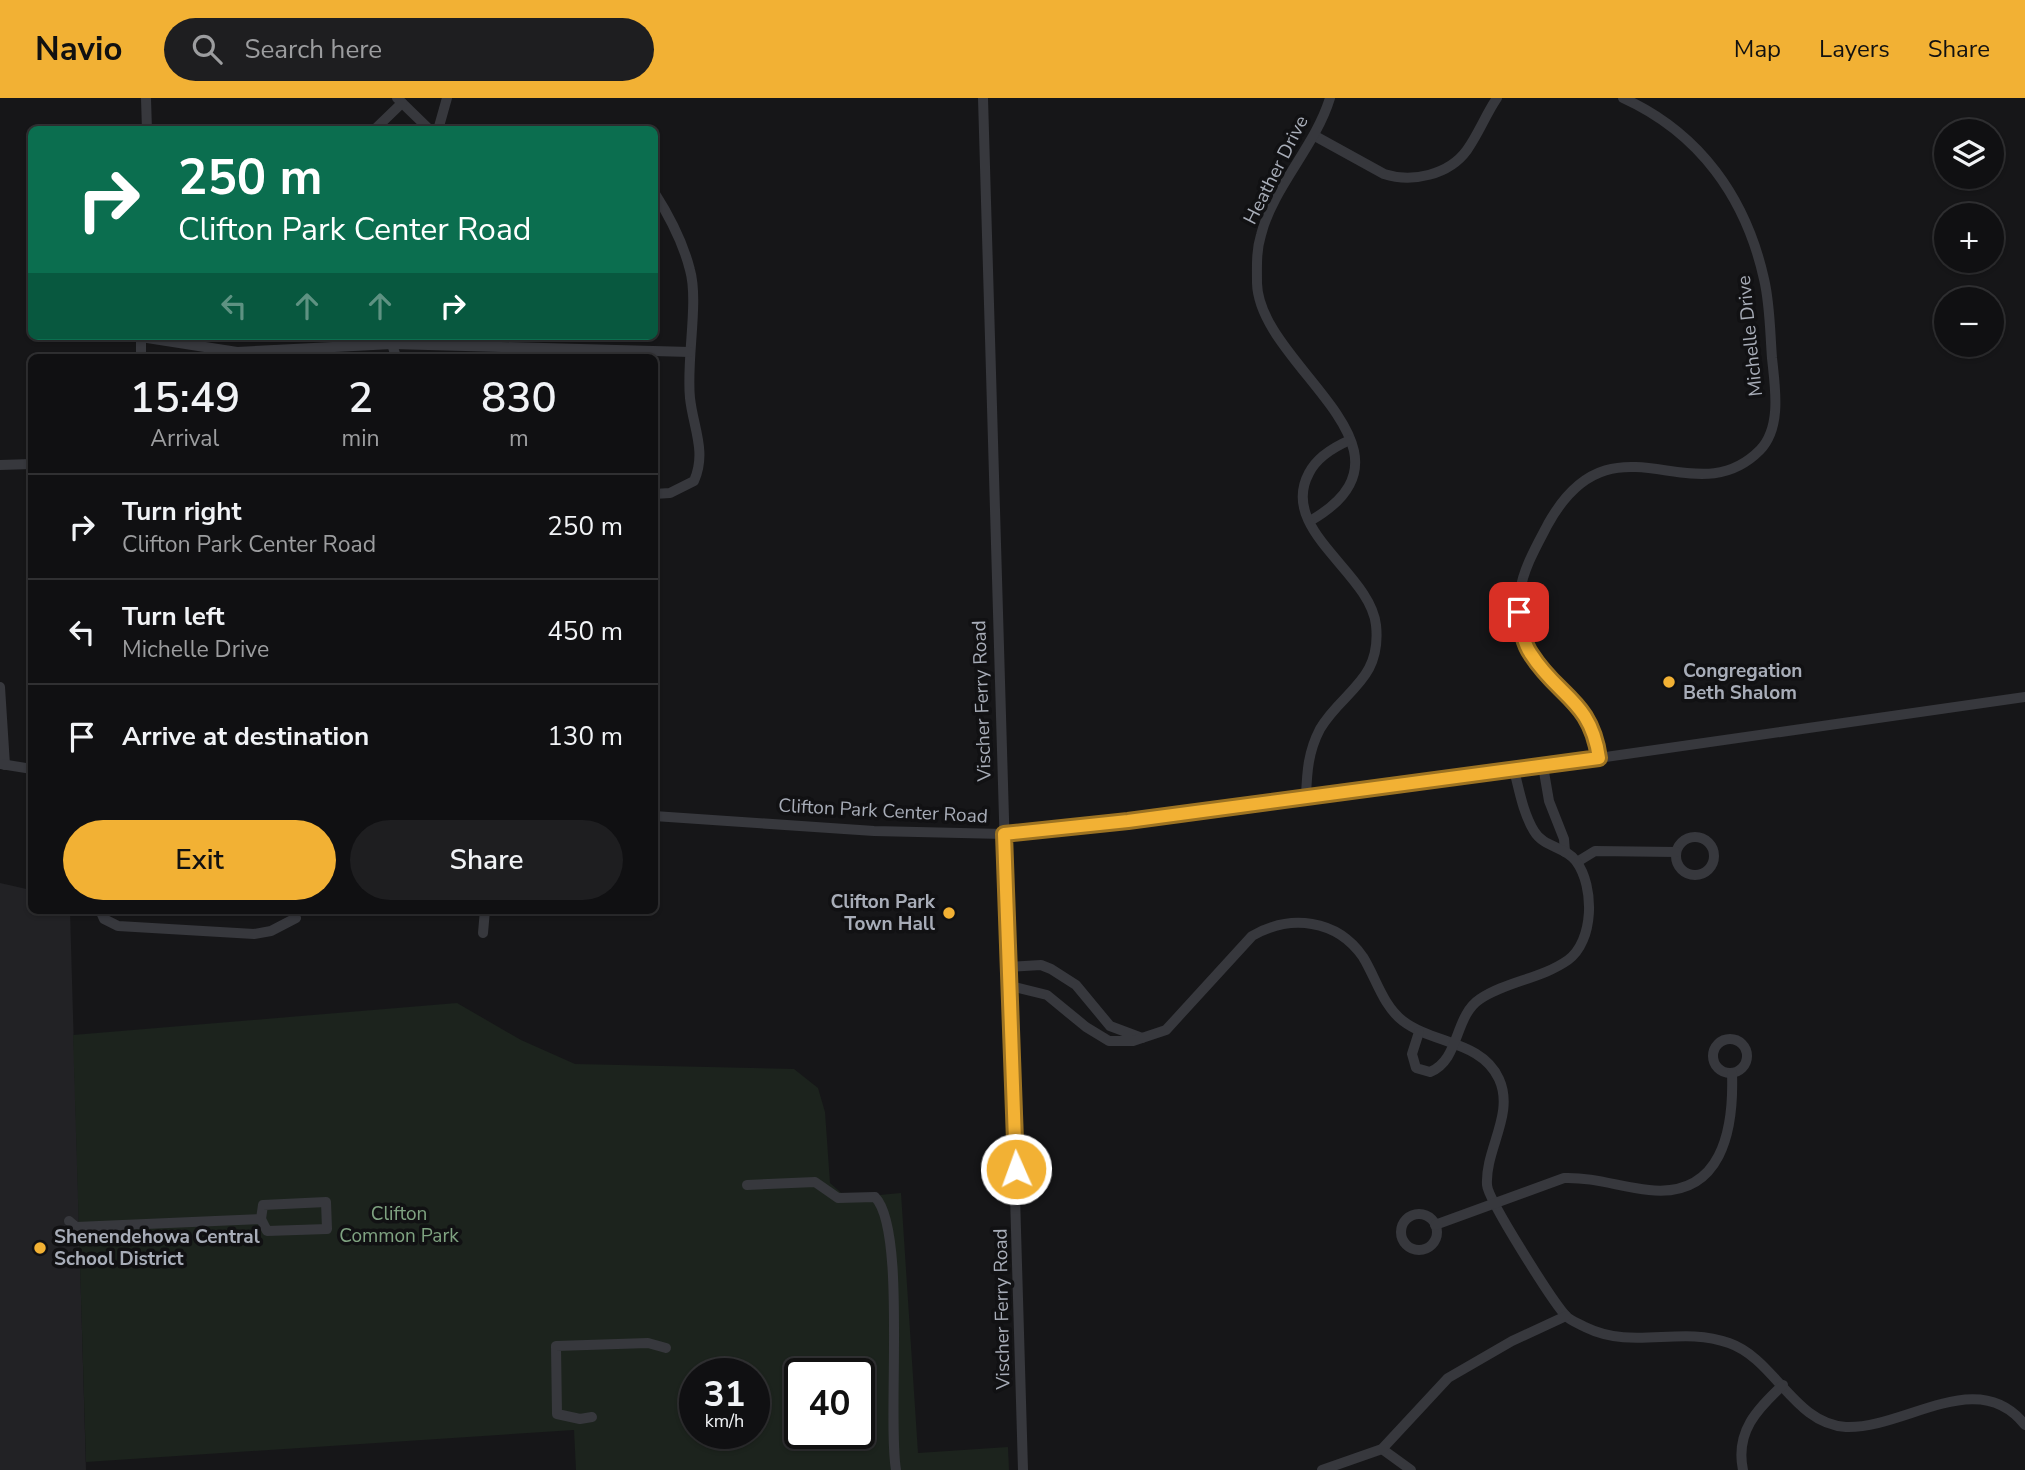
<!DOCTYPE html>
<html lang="en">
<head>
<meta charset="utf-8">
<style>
  body { margin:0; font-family:"Nunito Sans",sans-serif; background:#1e1e20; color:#f1f3f6; height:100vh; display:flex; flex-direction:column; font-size:26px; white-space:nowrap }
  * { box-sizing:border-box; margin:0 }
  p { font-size:23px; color:#9c9d9f }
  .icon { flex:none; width:38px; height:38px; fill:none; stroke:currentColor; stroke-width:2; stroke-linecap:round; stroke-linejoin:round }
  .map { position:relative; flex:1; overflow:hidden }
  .panel { position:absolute; left:28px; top:256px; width:630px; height:560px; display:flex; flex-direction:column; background:#101012; border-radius:10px; box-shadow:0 2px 5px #0004,0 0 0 2px #303032 }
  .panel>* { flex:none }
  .banner { position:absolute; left:28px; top:28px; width:630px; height:214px; border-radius:10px; box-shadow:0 2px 5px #0004,0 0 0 2px #303032; background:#0b6e4f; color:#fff; overflow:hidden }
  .controls { position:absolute; left:1934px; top:21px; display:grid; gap:14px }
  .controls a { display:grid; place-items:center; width:70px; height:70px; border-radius:50%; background:#101012; box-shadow:0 2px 5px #0004,0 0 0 2px #303032; font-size:35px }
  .speed { position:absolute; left:679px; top:1260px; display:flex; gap:14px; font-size:35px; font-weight:700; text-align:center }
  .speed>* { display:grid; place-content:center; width:91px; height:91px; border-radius:50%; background:#101012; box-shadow:0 2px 5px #0004,0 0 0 2px #303032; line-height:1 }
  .speed small { font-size:18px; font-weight:400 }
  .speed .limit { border:4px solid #111; border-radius:10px; background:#fff; color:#111 }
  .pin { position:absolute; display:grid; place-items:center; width:60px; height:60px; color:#fff; margin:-30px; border-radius:14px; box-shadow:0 4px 10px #0006 }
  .me { position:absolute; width:77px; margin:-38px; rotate:358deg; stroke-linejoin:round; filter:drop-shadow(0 0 5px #0008) }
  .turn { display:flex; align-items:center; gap:24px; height:147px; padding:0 35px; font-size:32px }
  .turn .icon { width:91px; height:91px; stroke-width:2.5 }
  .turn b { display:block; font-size:49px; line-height:60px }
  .lanes { display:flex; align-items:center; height:66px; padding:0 35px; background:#0003; justify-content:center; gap:35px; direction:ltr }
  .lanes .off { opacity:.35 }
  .eta { display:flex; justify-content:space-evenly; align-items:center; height:119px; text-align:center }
  .eta b { font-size:42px; font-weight:600; line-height:49px }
  .cta { display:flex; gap:14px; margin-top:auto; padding:14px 35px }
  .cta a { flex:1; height:80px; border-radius:42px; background:#f2b134; color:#111; font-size:28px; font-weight:600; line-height:80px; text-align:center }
  .cta a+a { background:#1e1e20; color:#f1f3f6 }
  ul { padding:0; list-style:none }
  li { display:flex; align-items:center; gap:21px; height:105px; padding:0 35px; border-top:2px solid #303032 }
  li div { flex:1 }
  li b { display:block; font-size:26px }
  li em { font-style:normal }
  header { display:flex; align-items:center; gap:42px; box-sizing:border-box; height:98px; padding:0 35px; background:#f2b134; color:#111 }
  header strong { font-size:33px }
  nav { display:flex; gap:38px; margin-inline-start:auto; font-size:24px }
  .search { width:490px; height:63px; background:#1e1e20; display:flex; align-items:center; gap:18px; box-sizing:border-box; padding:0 24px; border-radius:38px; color:#9c9d9f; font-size:26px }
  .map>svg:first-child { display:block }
  .built { fill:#222225 }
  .green { fill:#1c231d; fill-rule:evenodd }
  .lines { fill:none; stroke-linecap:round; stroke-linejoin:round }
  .minor { stroke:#37383d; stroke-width:10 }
  .route-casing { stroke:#9d7322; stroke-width:18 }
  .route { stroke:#f2b134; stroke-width:12 }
  .poi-dot { fill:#f2b134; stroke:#111113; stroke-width:2.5 }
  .labels { text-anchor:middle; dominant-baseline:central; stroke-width:7; stroke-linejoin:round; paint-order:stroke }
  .street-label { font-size:19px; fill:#a8adb8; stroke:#111113 }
  .poi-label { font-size:19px; font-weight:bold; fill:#a8adb8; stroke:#111113; text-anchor:start }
  .park-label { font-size:19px; fill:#7fa381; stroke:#111113 }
</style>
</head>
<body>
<header>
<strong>Navio</strong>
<div class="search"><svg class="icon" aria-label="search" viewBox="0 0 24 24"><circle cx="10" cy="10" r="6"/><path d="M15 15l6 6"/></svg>Search here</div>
<nav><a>Map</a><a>Layers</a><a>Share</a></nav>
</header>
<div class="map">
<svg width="2025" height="1372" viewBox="0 0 2025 1372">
  <rect width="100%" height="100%" fill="#161618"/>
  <!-- built -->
  <polygon class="built" points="0,785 31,792 32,812 70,812 86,1372 0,1372"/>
  <!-- green -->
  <path class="green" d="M457 905 521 942 575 966 794 971 818 990 825 1014 830 1085 847 1100 901 1095 918 1355 1008 1349 1009 1372H576L574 1332 86 1364 73 937ZM695 1276H754V1335H695ZM800 1276H859V1335H800Z"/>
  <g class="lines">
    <!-- minor -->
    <g class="minor">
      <polyline points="146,0 147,32"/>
      <polyline points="397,0 430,32"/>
      <polyline points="983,0 1023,1372"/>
      <polyline points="374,32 402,5"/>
      <polyline points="438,32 447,0"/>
      <path d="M1315 38 1384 76C1412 85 1449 77 1467 52 1479 35 1486 16 1497 0"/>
      <path d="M654 94C670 119 683 144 690 172 699 204 686 262 690 300 693 329 707 354 694 383L670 395 654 396"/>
      <polyline points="393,238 392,246 396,259"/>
      <polyline points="141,239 237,254 392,246 690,254"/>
      <polyline points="141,259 141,238"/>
      <polyline points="0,367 32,366"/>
      <path d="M1310 423C1436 351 1259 269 1257 185 1257 169 1256 153 1261 137 1273 89 1315 49 1330 0"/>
      <polyline points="0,589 5,667"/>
      <path d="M1599 660C1597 649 1597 639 1592 629 1570 577 1509 568 1520 494 1523 471 1537 447 1548 426 1613 309 1693 420 1760 352 1782 329 1775 289 1772 260 1770 234 1770 206 1764 181 1746 100 1700 35 1623 0"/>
      <polyline points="1,666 32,671"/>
      <polyline points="1543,668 1549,703 1564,741 1565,754"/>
      <path d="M1306 698C1307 674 1308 654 1320 631 1342 593 1382 583 1376 527 1370 474 1278 432 1309 375 1317 359 1334 349 1350 342"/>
      <polyline points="654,718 874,733 1004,736 1041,734 1543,668 2025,599"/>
      <circle cx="1695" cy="758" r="19"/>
      <polyline points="1577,764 1595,753 1676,754"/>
      <polyline points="100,812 104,821 118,828 254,836 271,833 296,820"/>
      <polyline points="483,835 485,812"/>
      <polyline points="1009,869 1041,867 1051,871 1076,887 1110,928 1142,940"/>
      <path d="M1010 888 1047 897 1086 929 1109 943H1133L1166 932 1252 838C1290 816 1337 821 1363 859 1376 880 1383 908 1403 923 1433 946 1482 943 1499 981 1515 1016 1485 1051 1487 1087 1488 1102 1553 1204 1566 1218 1571 1223 1578 1225 1585 1229 1634 1253 1679 1227 1729 1245 1775 1261 1794 1326 1846 1329 1905 1331 1978 1267 2025 1327"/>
      <path d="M1419 934 1412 956 1416 970 1430 974C1460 962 1454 918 1480 901 1507 883 1541 881 1568 862 1594 843 1595 789 1576 763 1565 748 1544 750 1534 733 1523 715 1519 691 1514 672"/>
      <circle cx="1730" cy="958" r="17"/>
      <path d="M747 1087 815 1084 838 1100 875 1099C907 1131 887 1319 896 1372"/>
      <circle cx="1419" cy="1134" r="18"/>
      <polyline points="69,1123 76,1129 261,1121 263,1107 326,1104 327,1131 267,1133 261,1121"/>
      <path d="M1435 1127 1564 1080C1594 1079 1620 1089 1649 1092 1722 1100 1734 1032 1732 975"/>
      <polyline points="592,1319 580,1321 557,1316 556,1248 648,1245 666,1250"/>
      <polyline points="1382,1351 1411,1372"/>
      <polyline points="1322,1372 1382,1351 1448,1280 1512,1243 1566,1218"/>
      <path d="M1743 1372C1735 1334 1757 1311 1783 1287"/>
    </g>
  </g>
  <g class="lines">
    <!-- route casing -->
    <g class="route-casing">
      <path id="route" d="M1016 1071 1004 736 1128 723 1599 660C1591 602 1558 599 1531 556 1523 545 1521 528 1519 514"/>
    </g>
    <!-- route -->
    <use href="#route" class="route"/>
  </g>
  <!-- markers -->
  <g class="poi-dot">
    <circle cx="1669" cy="584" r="7"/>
    <circle cx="949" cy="815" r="7"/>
    <circle cx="40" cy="1150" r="7"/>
  </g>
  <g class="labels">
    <!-- street labels -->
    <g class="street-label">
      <text transform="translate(1276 72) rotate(-63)">Heather Drive</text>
      <text transform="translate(1750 238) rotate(-96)">Michelle Drive</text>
      <text transform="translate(982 603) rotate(-92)">Vischer Ferry Road</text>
      <text transform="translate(883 713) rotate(3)">Clifton Park Center Road</text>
      <text transform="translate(1002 1211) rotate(-91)">Vischer Ferry Road</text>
    </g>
    <!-- poi labels -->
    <g class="poi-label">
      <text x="1683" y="573">Congregation<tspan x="1683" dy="22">Beth Shalom</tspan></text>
      <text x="935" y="804" text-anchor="end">Clifton Park<tspan x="935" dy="22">Town Hall</tspan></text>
      <text x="54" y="1139">Shenendehowa Central<tspan x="54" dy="22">School District</tspan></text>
    </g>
    <!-- park labels -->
    <g class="park-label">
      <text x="399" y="1116">Clifton<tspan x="399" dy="22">Common Park</tspan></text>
    </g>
  </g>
</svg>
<div class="controls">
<a><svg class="icon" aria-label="layers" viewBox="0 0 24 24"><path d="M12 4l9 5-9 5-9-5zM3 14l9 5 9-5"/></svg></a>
<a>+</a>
<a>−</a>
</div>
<div class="speed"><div>31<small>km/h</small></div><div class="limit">40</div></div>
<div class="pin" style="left:1519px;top:514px;background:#d93025"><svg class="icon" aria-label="arrive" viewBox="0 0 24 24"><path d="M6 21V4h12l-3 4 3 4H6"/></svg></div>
<svg class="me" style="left:1016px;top:1071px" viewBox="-20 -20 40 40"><circle r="17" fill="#f2b134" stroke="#fff" stroke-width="3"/><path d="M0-11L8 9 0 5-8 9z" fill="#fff"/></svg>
<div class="banner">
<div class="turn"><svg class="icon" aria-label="right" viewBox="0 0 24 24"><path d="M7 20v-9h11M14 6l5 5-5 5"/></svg><div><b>250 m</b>Clifton Park Center Road</div></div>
<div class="lanes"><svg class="icon off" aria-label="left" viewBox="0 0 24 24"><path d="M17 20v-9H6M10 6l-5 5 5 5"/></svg><svg class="icon off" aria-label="ahead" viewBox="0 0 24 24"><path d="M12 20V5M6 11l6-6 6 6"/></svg><svg class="icon off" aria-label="ahead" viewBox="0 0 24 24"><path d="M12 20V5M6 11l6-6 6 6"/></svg><svg class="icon" aria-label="right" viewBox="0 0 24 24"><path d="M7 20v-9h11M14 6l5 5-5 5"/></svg></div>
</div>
<section class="panel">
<div class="eta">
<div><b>15:49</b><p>Arrival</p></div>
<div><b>2</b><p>min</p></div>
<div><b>830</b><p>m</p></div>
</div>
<ul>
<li><svg class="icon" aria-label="right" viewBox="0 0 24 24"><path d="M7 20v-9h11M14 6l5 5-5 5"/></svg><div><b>Turn right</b><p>Clifton Park Center Road</p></div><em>250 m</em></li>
<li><svg class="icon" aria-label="left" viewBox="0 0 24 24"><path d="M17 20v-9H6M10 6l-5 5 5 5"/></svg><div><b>Turn left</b><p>Michelle Drive</p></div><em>450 m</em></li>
<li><svg class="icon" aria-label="arrive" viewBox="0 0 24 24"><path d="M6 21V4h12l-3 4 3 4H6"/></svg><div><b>Arrive at destination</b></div><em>130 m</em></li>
</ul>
<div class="cta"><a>Exit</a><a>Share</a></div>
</section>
</div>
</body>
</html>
